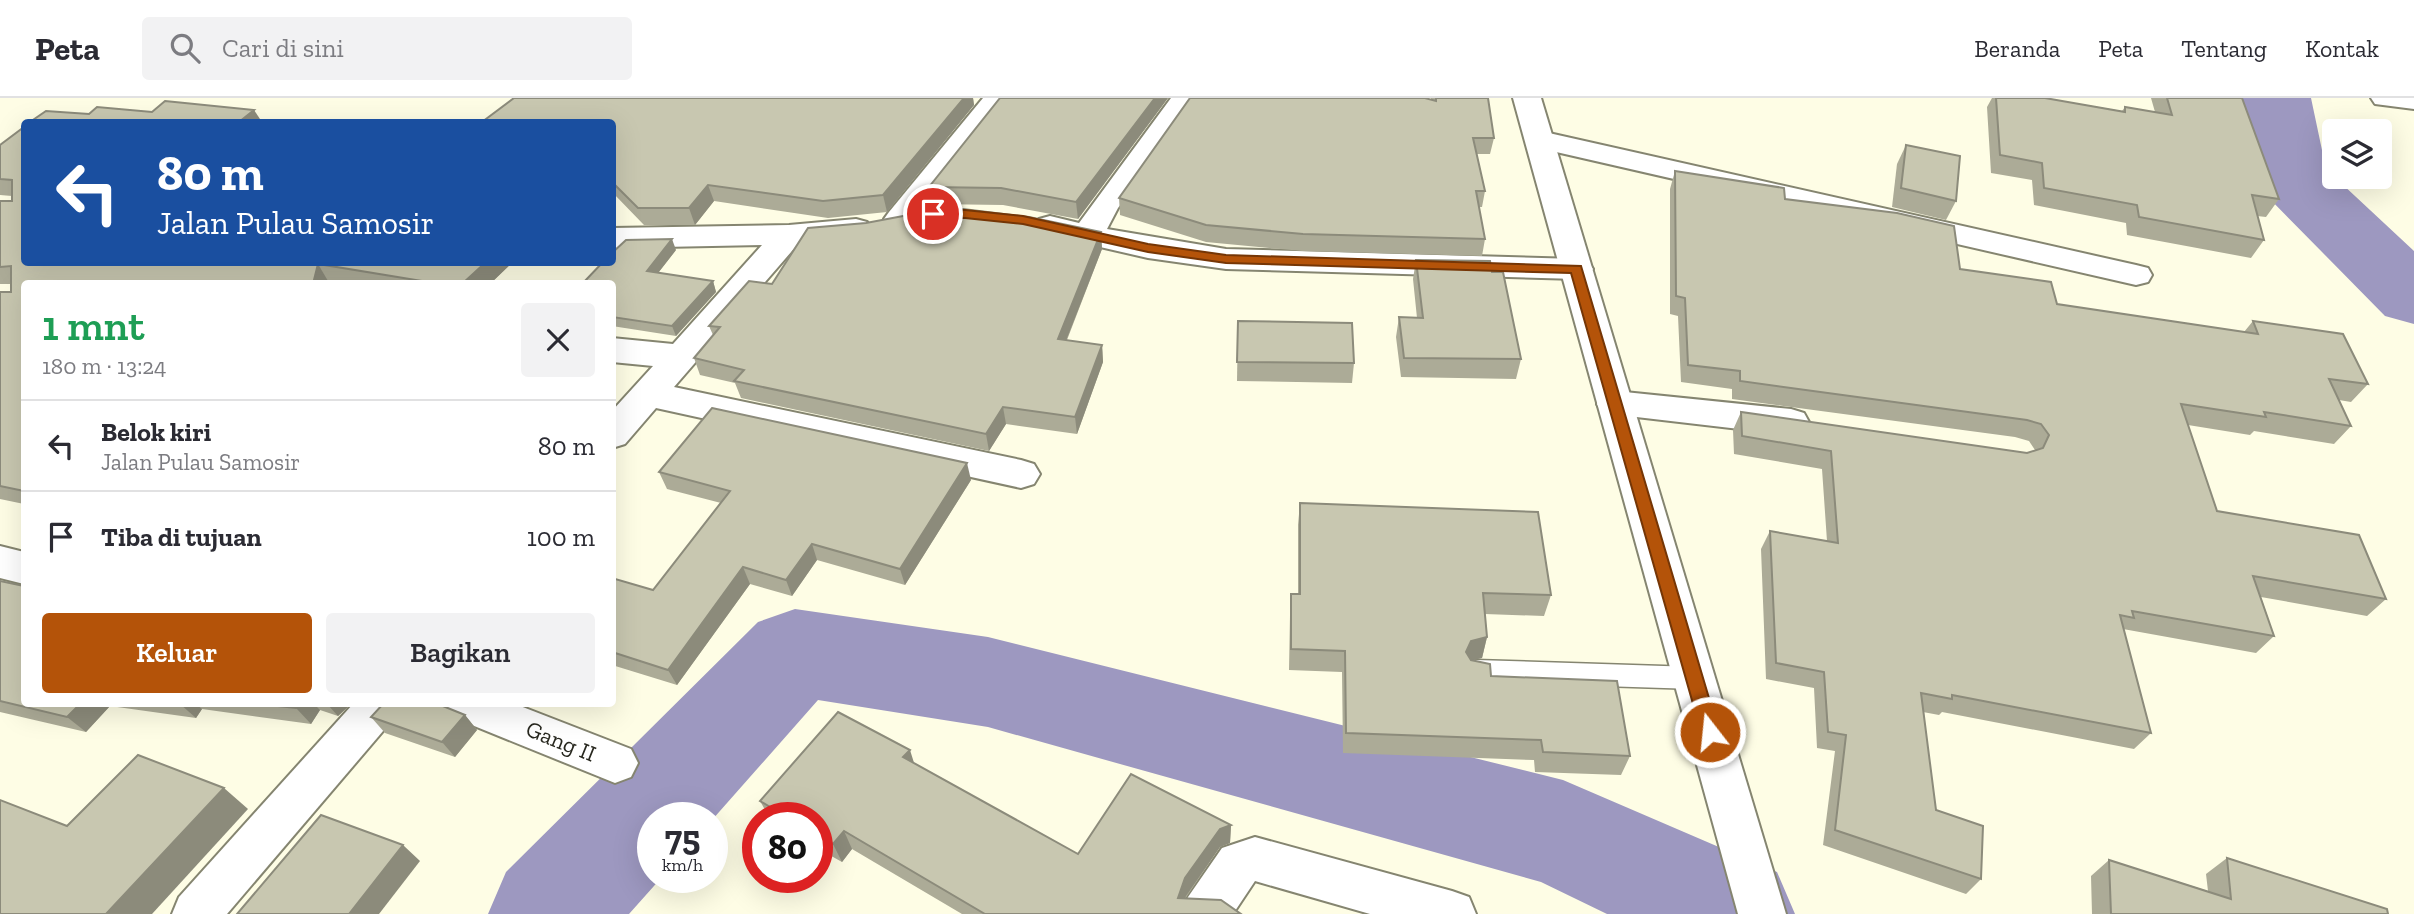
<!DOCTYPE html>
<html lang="id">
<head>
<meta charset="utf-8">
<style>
  body { margin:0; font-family:"Zilla Slab",serif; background:#f2f2f3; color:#2b2b33; height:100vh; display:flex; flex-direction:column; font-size:26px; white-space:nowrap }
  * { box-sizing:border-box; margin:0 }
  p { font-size:23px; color:#7c7c81 }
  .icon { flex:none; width:38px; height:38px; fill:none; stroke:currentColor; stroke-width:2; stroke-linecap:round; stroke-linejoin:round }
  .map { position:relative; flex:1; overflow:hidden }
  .sheet { position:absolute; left:21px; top:182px; width:595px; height:427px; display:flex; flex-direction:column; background:#fff; border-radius:7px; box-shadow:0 7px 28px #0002 }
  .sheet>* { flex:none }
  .guide { position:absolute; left:21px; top:21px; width:595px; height:147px; border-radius:7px; box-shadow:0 7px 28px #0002; background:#1a4fa0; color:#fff; overflow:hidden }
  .buttons { position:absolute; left:2322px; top:21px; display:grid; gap:14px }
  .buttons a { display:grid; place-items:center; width:70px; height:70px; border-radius:7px; background:#fff; box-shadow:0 7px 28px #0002; font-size:35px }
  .speed { position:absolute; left:637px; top:704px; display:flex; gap:14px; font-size:35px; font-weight:700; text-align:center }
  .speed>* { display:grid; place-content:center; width:91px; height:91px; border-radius:50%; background:#fff; box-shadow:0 7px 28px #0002; line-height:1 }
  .speed small { font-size:18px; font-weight:400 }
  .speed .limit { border:10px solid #d22; background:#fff; color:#111 }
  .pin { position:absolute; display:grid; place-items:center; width:60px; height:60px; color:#fff; margin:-30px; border:4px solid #fff; border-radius:50%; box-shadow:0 2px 7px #0007 }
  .me { position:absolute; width:77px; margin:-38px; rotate:344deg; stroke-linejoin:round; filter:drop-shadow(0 0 5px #0008) }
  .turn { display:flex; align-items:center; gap:24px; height:147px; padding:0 21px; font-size:32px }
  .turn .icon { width:91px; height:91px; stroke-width:2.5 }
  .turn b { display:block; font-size:49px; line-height:60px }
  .round { display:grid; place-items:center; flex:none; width:74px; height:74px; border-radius:7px; background:#f2f2f3 }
  .headline { display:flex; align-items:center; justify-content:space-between; height:119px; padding:0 21px }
  h1 { font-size:42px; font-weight:600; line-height:52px; color:#1e9e55 }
  .cta { display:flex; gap:14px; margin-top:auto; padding:14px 21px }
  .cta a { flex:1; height:80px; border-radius:7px; background:#b45309; color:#fff; font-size:28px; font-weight:600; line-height:80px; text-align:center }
  .cta a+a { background:#f2f2f3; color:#2b2b33 }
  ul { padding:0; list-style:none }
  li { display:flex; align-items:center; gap:21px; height:91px; padding:0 21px; border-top:2px solid #e1e1e2 }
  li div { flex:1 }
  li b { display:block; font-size:26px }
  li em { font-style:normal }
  header { display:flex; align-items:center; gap:42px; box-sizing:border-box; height:98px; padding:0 35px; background:#fff; border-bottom:2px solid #e1e1e2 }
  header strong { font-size:33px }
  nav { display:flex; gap:38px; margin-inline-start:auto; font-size:24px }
  .search { width:490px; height:63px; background:#f2f2f3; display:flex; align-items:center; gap:18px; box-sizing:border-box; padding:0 24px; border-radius:7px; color:#7c7c81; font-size:26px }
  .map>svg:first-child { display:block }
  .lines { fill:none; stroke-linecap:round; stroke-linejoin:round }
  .river { fill:#9d98c0; fill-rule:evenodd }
  .service-casing { stroke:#858570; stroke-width:3 }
  .minor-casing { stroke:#858570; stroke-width:4 }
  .trunk-casing { stroke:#858570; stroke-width:4 }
  .service { fill:#fff; fill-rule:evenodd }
  .minor { fill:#fff; fill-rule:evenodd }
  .trunk { fill:#fff; fill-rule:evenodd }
  .wall { fill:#acab97 }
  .shaded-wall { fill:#8c8b7b }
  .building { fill:#c8c7b0; stroke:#8c8b7b; stroke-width:2 }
  .route { fill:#b45309; stroke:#753606; stroke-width:2 }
  .labels { text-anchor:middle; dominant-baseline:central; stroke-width:5; stroke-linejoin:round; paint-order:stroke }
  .street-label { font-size:23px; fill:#28281f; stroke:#fff }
</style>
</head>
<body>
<header>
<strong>Peta</strong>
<div class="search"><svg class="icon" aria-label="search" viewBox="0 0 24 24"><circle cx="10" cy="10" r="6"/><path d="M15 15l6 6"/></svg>Cari di sini</div>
<nav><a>Beranda</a><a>Peta</a><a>Tentang</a><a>Kontak</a></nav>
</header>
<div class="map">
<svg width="2414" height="816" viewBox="0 0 2414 816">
  <rect width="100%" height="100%" fill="#fefde5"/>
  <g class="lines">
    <!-- river -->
    <g class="river">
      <polygon points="2241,0 2311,0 2326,71 2414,153 2414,226 2385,218 2263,94 2252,78"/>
      <polygon points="795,511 988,539 1563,682 1777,774 1795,816 1607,816 1541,784 988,629 818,602 712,722 712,719 653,719 653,779 662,779 629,816 488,816 506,774 758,524"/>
    </g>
    <!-- service casing -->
    <g class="service-casing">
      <polygon id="service" points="1476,562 1695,569 1704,572 1708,580 1704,588 1695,591 1476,584 1467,580 1463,573 1467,566"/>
    </g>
    <!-- minor casing -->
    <g class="minor-casing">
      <g id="minor">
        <polygon points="983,0 1012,0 911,128 900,131 889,128 884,121 889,114"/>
        <polygon points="1171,0 1199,0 1118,110 1107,131 1226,151 1577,161 1588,164 1593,171 1588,178 1577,181 1226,171 1148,160 1039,135 1034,128 1039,121 1050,118 1079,125"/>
        <polygon points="2371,0 2414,0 2414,11 2375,6"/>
        <polygon points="1540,33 2136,167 2148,170 2152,177 2148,184 2136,187 1530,48 1525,42 1530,36"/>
        <polygon points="856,121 867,124 872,131 867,138 798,146 674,289 1021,362 1034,366 1040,376 1034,386 1021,390 656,310 625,346 612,350 612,313 653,268 612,264 612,240 673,246 762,147 612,150 612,130 789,127"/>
        <polygon points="1615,293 1791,311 1804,315 1809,324 1804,333 1791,337 1602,315 1597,306 1602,297"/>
        <polygon points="0,448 24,454 24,486 0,480"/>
        <polygon points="353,606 402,606 395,619 227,816 172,816 179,799"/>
        <polygon points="445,606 515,606 631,651 638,665 631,679 615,685 452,619"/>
        <polygon points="1255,739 1452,793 1469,799 1476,816 1370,816 1255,783 1233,816 1181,816 1188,799 1222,750"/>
      </g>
    </g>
    <!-- trunk casing -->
    <g class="trunk-casing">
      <polygon id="trunk" points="1513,0 1541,0 1786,816 1738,816"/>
    </g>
    <!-- service -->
    <use href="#service" class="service"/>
    <!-- minor -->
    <use href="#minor" class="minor"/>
    <!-- trunk -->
    <use href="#trunk" class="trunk"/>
  </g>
  <!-- wall -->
  <g class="wall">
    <polygon points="514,0 973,0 974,7 887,114 828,120 714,103 695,127 644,127 612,94 612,24"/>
    <polygon points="1000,0 1168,0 1078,121 1003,107 932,106 929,89"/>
    <polygon points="1431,0 1488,0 1494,40 1490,56 1477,56 1485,93 1482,109 1479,109 1485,141 1482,158 1302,153 1206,144 1120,117 1119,100 1431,2"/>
    <polygon points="1992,0 2045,0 2122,13 2125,9 2155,14 2151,0 2242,0 2279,101 2266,119 2257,118 2264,142 2251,160 2127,137 2126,125 2034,107 2032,82 1991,75 1987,9"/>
    <polygon points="0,47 513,164 490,186 344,186 328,183 328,186 24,186 24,406 0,401 0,194 11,194 11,186 0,186 0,103 12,103 12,98 0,97"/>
    <polygon points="1906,47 1956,103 1946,122 1892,109 1897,66"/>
    <polygon points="1675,73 1785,101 1960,171 2057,206 2244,234 2253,223 2368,286 2351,304 2339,302 2351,328 2334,346 2254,333 2250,337 2188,327 2217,413 2386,501 2367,518 2261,499 2274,538 2256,555 2123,531 2151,635 2134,651 1942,614 1939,617 1923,614 1936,712 1981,781 1966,796 1823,747 1835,653 1817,650 1814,590 1766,581 1761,451 1770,433 1827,443 1822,371 1734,356 1733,332 1741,314 2027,355 2035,352 2029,343 2015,339 1732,301 1732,291 1681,284 1678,218 1670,216 1670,91"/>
    <polygon points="1101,134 1102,151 1067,242 1102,247 1103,264 1077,336 1006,326 989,353 741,300 735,285 700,277 694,260 713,237 709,228 772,186"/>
    <polygon points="676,152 658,175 713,183 716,194 676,238 612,228 612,186"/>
    <polygon points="1416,162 1492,174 1521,261 1516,281 1401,279 1396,239 1399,219 1417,220 1413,181"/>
    <polygon points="1238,223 1354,265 1352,285 1237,283"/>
    <polygon points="659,374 971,382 905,487 817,462 792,498 750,486 677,587 612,567 612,480 653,492 721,405 667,391"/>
    <polygon points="1300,405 1551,497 1544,518 1485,516 1487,539 1482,560 1472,562 1491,578 1630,658 1621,677 1535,674 1534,662 1343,655 1342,574 1289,572 1290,517 1291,496 1298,496 1298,427"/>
    <polygon points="0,483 24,606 351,606 338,618 320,612 311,626 202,611 196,620 110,608 86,634 0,614"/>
    <polygon points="444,606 446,609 465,617 477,632 455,659 385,635 371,619"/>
    <polygon points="914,665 1078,756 1231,727 1230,745 1220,749 1185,801 1241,816 962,816 852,751 842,764 817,750 817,719 769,719 760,703"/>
    <polygon points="2227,760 2388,816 2092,816 2091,778 2109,762 2208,793 2206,776"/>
  </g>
  <!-- shaded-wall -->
  <g class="shaded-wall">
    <polygon points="964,0 973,0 974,7 887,114 883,97"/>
    <polygon points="1155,0 1168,0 1078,121 1076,104"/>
    <polygon points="254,12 262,24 239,24"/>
    <polygon points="708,87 714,103 695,127 689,110"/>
    <polygon points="1101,134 1102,151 1060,258 1058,241"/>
    <polygon points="672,141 676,152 651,184 647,173"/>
    <polygon points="486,164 513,164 490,186 462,186"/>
    <polygon points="318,166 328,183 328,186 313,186"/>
    <polygon points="713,183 716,194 676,238 672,228"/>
    <polygon points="1102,247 1103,264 1077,336 1075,319"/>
    <polygon points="1003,309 1006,326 989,353 986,336"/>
    <polygon points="967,365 971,382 905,487 900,471"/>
    <polygon points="812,446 817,462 792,498 786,482"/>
    <polygon points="743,469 750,486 677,587 668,572"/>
    <polygon points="1487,539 1482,560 1466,564 1466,554 1471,543"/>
    <polygon points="80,606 107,606 110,608 86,634 67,619"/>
    <polygon points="180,606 196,606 202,611 196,620"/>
    <polygon points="299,606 314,606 320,612 311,626 296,610"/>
    <polygon points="327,606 351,606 338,618"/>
    <polygon points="465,617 477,632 455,659 442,644"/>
    <polygon points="910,652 916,671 903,659"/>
    <polygon points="224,690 248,711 152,816 106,816"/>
    <polygon points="1231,727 1230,745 1220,749 1186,798 1179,816 1178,800 1185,780 1220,731"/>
    <polygon points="844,733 852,751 842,764 833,746"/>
    <polygon points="403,747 420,763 379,816 349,816"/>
  </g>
  <!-- building -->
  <g class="building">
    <polygon points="514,0 964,0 883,97 823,103 708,87 689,110 638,110 612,84 612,24 482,24"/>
    <polygon points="1000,0 1155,0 1076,104 1001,90 929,89"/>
    <polygon points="1190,0 1425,0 1436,3 1436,0 1488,0 1494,40 1473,40 1485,93 1476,93 1485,141 1303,136 1206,127 1119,100"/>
    <polygon points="1996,0 2045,0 2125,14 2125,9 2172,17 2167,0 2242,0 2279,101 2252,97 2264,142 2139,119 2137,107 2044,90 2042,65 2000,57"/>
    <polygon points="165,3 254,12 239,24 30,24 46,13 89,16 97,9 152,14"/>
    <polygon points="24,29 24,164 486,164 462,186 440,186 318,166 313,186 24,186 24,393 0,388 0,194 11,194 11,168 0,169 0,103 12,103 12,82 0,81 0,47"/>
    <polygon points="1906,47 1960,58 1956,103 1901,90"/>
    <polygon points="1675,73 1784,90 1785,101 1897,115 1954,128 1960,171 2051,184 2057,206 2258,236 2253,223 2343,236 2368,286 2329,281 2351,328 2264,314 2266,319 2181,306 2217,413 2359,437 2386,501 2253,478 2274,538 2132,513 2134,520 2120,517 2151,635 1952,597 1952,601 1921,595 1936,712 1983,728 1981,781 1835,732 1846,637 1828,634 1824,574 1776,565 1770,433 1838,445 1831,353 1742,338 1741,314 2027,355 2043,350 2049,337 2041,326 2027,322 1740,283 1740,273 1688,267 1685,200 1676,198"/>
    <polygon points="963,111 1029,119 1101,134 1058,241 1102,247 1075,319 1003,309 986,336 734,283 744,272 694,260 720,229 709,228 749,183 772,186 808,130 866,125 935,112"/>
    <polygon points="672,141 647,173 713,183 672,228 612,219 612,186 582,186 603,164 612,164 612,155 626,142"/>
    <polygon points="1416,162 1490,163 1492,174 1503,174 1521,261 1404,260 1399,219 1423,220"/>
    <polygon points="1238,223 1352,225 1354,265 1237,264"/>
    <polygon points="712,310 967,365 900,471 812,446 786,482 743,469 668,572 612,554 612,480 653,492 730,393 659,374"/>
    <polygon points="1300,405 1538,414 1551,497 1483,495 1487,539 1471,543 1466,554 1471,562 1490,566 1491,578 1617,583 1630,658 1543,654 1541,642 1346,635 1345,553 1291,551 1291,496 1300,496"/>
    <polygon points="0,483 24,488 24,606 80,606 67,619 0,603"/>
    <polygon points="259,606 299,606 296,610"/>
    <polygon points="383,606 438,606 465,617 442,644 371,619"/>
    <polygon points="838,614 910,652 903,659 1078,756 1131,676 1231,727 1220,731 1185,780 1178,800 1221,802 1241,816 985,816 844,733 833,746 817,737 817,719 787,719 760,703"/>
    <polygon points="138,657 224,690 106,816 0,816 0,702 67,728"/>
    <polygon points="321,717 403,747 349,816 237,816"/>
    <polygon points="2227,760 2387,811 2388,816 2111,816 2109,762 2231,801"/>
  </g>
  <!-- route -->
  <polygon class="route" points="965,112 1023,118 1148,146 1226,157 1581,168 1719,634 1717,639 1704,639 1701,634 1571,175 1226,165 1148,154 1023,126 965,120 933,120 927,116 933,112"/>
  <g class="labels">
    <!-- street labels -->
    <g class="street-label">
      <text transform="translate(561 643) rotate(22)">Gang II</text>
    </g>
  </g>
</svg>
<div class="buttons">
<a><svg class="icon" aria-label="layers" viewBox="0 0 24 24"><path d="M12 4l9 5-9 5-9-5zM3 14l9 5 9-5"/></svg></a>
</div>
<div class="speed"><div>75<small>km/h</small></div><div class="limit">80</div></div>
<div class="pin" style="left:933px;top:116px;background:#d93025"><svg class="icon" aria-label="arrive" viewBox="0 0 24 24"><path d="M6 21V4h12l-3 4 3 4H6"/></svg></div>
<svg class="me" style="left:1710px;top:634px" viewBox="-20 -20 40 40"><circle r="17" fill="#b45309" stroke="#fff" stroke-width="3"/><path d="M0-11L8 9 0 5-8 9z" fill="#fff"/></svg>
<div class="guide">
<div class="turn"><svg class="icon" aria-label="left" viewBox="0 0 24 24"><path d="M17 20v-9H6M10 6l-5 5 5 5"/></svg><div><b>80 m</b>Jalan Pulau Samosir</div></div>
</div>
<section class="sheet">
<div class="headline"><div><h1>1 mnt</h1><p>180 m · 13:24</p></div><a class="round"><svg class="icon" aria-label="close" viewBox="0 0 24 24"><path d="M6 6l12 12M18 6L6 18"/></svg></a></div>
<ul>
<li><svg class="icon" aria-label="left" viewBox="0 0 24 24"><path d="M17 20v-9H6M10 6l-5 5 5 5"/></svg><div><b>Belok kiri</b><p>Jalan Pulau Samosir</p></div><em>80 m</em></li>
<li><svg class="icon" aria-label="arrive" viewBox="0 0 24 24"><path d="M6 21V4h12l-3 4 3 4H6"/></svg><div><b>Tiba di tujuan</b></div><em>100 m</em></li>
</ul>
<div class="cta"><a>Keluar</a><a>Bagikan</a></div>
</section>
</div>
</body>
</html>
